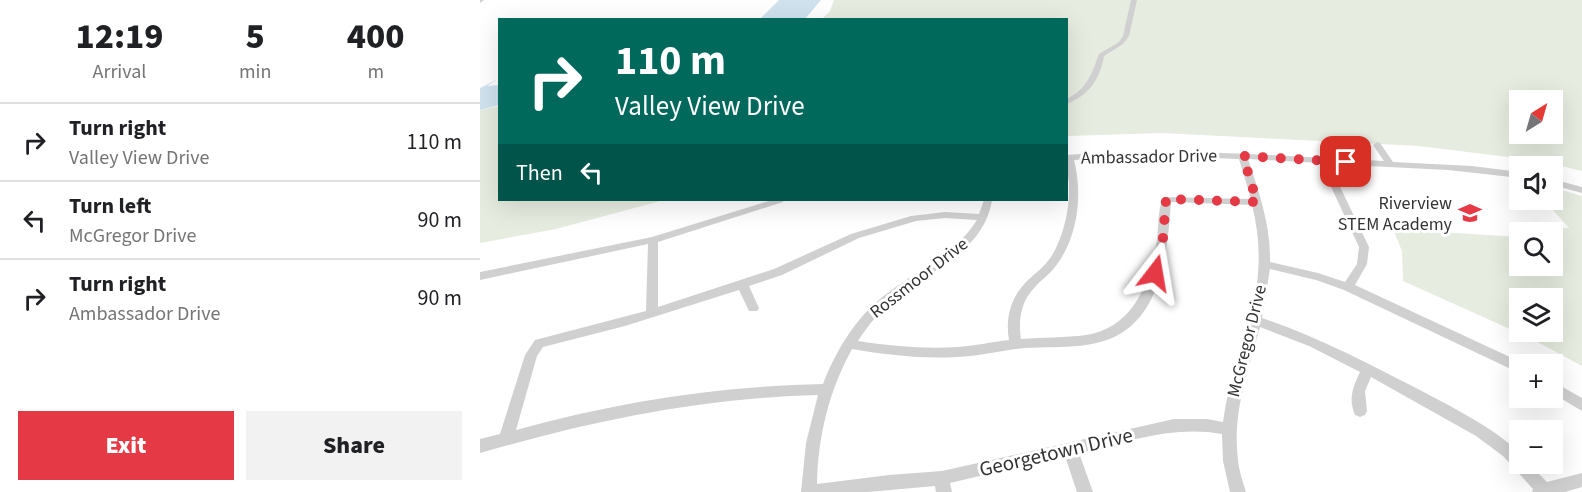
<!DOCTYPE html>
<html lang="en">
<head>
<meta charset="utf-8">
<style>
  body { margin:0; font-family:"Source Sans 3",sans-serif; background:#f2f2f2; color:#202124; height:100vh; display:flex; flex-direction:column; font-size:22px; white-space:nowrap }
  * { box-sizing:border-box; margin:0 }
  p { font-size:20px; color:#757577 }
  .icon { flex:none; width:33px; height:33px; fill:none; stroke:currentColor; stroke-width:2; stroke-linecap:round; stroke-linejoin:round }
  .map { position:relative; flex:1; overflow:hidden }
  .sheet { display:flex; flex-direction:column; background:#fff; width:480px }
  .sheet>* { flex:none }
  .banner { position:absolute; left:18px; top:18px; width:570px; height:183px; border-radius:0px; box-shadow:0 6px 24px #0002; background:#00695c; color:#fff; overflow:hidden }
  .needle { width:39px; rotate:37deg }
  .buttons { position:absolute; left:1029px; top:90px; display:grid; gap:12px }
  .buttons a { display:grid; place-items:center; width:54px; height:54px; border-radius:0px; background:#fff; box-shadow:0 6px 24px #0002; font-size:30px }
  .pin { position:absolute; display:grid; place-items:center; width:51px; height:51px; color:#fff; margin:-26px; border-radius:12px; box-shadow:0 3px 9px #0006 }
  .me { position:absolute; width:66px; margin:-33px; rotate:14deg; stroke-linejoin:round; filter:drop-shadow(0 0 4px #0008) }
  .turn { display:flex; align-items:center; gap:21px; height:126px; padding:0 18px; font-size:27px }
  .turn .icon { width:78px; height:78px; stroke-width:2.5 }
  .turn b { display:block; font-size:42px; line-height:51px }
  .then { display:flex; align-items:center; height:57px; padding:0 18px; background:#0003; gap:12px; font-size:22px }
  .eta { display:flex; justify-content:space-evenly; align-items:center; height:102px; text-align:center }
  .eta b { font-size:36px; font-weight:800; line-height:42px }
  .primary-button { display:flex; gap:12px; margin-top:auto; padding:12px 18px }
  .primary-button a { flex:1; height:69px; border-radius:0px; background:#e63946; color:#fff; font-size:24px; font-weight:800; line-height:69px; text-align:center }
  .primary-button a+a { background:#f2f2f2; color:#202124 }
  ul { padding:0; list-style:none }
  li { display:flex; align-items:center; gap:18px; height:78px; padding:0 18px; border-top:2px solid #e0e0e0 }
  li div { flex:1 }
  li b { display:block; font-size:22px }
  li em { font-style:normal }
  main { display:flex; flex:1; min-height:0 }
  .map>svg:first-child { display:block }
  .green { fill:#e6ecdf; fill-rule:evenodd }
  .water { fill:#cfe2ee }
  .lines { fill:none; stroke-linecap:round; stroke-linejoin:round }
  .minor { fill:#d0d0d0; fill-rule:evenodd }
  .route { stroke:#e63946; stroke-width:10; stroke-dasharray:0 18 }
  .labels { text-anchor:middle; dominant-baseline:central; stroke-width:6; stroke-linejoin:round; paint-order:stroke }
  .street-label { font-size:18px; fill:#333; stroke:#fff }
  .poi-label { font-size:18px; fill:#333; stroke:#fff; text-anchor:end }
  .near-street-label { font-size:21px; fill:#333; stroke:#fff }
</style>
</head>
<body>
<main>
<section class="sheet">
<div class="eta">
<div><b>12:19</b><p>Arrival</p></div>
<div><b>5</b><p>min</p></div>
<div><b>400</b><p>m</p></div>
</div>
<ul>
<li><svg class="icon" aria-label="right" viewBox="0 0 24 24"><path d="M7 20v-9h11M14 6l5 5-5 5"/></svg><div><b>Turn right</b><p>Valley View Drive</p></div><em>110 m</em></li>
<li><svg class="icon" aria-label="left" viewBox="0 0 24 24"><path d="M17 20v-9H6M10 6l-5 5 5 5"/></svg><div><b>Turn left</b><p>McGregor Drive</p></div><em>90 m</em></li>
<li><svg class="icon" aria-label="right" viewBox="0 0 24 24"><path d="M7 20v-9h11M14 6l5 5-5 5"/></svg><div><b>Turn right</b><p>Ambassador Drive</p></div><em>90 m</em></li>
</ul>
<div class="primary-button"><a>Exit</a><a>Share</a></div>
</section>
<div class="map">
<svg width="1102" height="492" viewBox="0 0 1102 492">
  <rect width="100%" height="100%" fill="#fff"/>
  <!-- green -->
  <g class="green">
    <path d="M354 0H1102V171L1061 161 939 146 682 133 587 136 586 20H341L350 11ZM1040 100H1072V134H1040Z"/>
    <polygon points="19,106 20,200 184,200 76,229 0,243 0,110"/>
    <path d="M1078 189 1102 196V366L1050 338 923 281 922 251 913 229 1039 237 1040 266H1072V232H1044L1039 226 1089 228 1064 200H1072L1073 193H1078ZM1072 298V332H1040V298Z"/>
  </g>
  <!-- water -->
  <g class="water">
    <polygon points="299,0 341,0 325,19 280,19"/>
    <polygon points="18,79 7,86 19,85 19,105 0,110 0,88"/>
  </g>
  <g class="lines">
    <!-- minor -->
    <g class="minor">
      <polygon points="0,0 4,0 0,3"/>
      <path d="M651 0H657L649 36 643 44 624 56C620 79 609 96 586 104V99C607 90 612 73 619 54L639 42 643 36Z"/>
      <path d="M897 142 900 143 913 162 992 166 1040 172V178L968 170 849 164 889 247 887 264 875 285 1045 364H1040V372L1035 371 864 290 836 280 790 269 782 318C836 336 887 363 938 389 973 408 1010 425 1040 453V464H1049L1067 482 1102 473V487L1085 492H1052L1053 489 1023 456 996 436 891 377 885 391 887 411 885 415 880 417 875 415C868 399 873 387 880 372L829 346 780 327C768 371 752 413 758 460 759 471 763 482 766 492H750L743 461 742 434C694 425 646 442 599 453L613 492H597L585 456 470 483 472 492H456L455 486 388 492H321L326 443 338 395C222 398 111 421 0 453V439L20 434 45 355 55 340 166 311 168 244 0 280V272L172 237 292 200H304L303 202 178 242V307L294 269 371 234 431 216 465 212 499 214 504 200H512C504 251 451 270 415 299 400 311 388 325 378 341 410 346 444 349 477 347 494 346 512 342 529 340 525 318 531 297 547 281 558 271 568 264 575 250 585 230 590 206 589 183 588 174 586 165 586 155 693 147 798 156 904 161L893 145ZM684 156 759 159 771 199 683 197C677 212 679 231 676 247 668 288 651 328 606 335 585 338 563 337 541 339 538 320 541 301 555 287 561 280 569 275 575 267 598 238 603 195 594 160ZM768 159 840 163 879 247 877 264 865 282 838 273 790 262C791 226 779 192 768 159ZM691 202 772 205C780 237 781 268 774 301 766 341 748 380 743 422L727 419H694L462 471 409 475 337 484C338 436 349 391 372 349 406 355 442 359 477 357 500 356 523 350 545 348 580 346 623 351 651 326 684 297 688 243 691 202ZM465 218 497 220C476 253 440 269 409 292 378 314 357 348 343 384 239 386 136 402 36 430L57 356 63 347 145 326 259 290 269 311H277L279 308 269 286 302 275 379 238 436 221Z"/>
      <polygon points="1062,158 1066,161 1067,166 1059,166 1058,161"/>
      <polygon points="1072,179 1102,187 1102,193 1072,185"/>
      <polygon points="1072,381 1102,398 1102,411 1072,393"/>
    </g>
  </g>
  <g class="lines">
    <!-- route -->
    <polyline class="route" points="675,273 683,238 686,199 777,202 763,156 866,162"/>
  </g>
  <!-- icons -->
  <defs>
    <g id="school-bare" transform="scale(1.8)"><path d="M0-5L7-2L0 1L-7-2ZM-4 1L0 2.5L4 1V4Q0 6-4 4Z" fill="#e63946" stroke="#fff" stroke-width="2.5" paint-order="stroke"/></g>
  </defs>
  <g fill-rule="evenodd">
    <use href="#school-bare" x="990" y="213"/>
  </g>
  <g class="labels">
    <!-- street labels -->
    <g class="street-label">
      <text transform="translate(669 157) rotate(-1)">Ambassador Drive</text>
      <text transform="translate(439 278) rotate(-38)">Rossmoor Drive</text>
      <text transform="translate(767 341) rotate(-76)">McGregor Drive</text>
    </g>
    <!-- poi labels -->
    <g class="poi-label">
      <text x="972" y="203">Riverview<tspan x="972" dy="21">STEM Academy</tspan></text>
    </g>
    <!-- near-street labels -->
    <g class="near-street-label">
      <text transform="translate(576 452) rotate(-13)">Georgetown Drive</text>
    </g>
  </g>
</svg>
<div class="buttons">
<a><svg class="needle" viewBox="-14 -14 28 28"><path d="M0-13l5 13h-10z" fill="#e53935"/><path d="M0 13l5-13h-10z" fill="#757577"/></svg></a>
<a><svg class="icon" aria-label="sound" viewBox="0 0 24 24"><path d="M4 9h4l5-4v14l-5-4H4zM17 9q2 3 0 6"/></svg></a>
<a><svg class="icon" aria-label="search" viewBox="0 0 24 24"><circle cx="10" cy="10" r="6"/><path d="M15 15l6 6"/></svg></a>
<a><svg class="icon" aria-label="layers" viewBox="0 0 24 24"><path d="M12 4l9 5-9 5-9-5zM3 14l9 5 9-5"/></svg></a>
<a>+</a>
<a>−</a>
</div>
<div class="pin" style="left:866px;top:162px;background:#d93025"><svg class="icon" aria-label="arrive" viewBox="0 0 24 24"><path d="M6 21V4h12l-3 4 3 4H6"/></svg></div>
<svg class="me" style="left:675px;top:273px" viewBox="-20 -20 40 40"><path d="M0-17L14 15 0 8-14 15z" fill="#e63946" stroke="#fff" stroke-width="4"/></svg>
<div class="banner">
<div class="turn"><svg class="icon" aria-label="right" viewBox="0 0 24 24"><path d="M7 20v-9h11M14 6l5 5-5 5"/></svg><div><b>110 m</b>Valley View Drive</div></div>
<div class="then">Then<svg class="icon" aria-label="left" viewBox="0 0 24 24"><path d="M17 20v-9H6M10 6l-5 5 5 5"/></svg></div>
</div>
</div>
</main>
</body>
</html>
